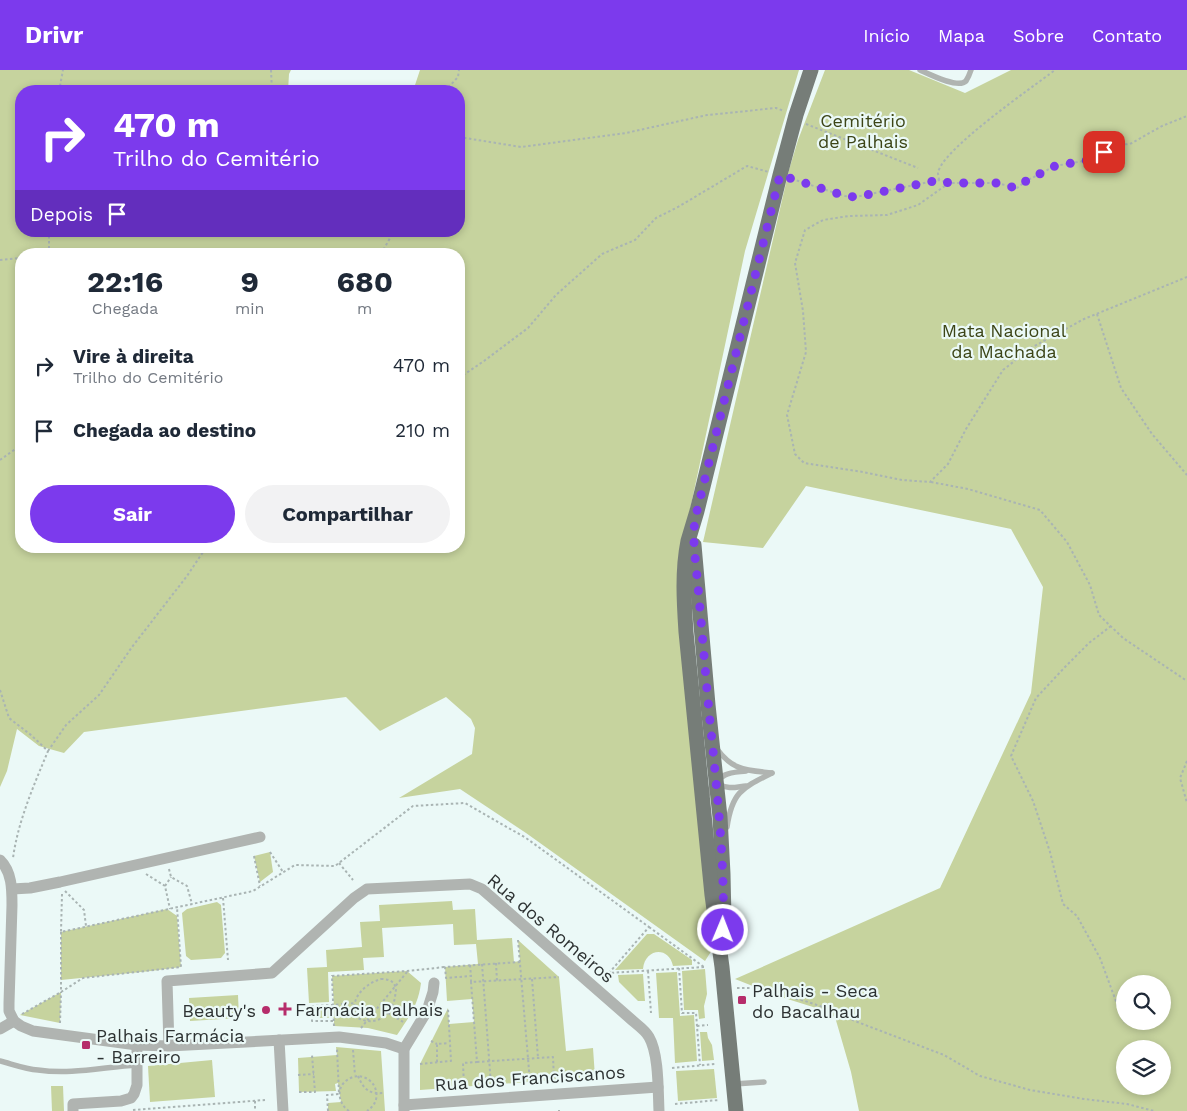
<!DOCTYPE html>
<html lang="pt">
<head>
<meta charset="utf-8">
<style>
  body { margin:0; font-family:"Work Sans",sans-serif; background:#f2f2f3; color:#1f2937; height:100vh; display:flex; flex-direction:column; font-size:19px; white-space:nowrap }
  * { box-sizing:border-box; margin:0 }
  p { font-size:16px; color:#747a83 }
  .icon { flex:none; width:28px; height:28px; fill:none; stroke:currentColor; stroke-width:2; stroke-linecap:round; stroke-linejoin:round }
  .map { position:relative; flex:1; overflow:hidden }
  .drawer { position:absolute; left:15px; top:178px; width:450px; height:305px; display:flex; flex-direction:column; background:#fff; border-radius:20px; box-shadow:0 2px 8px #0003 }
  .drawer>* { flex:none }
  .banner { position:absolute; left:15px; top:15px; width:450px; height:152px; border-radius:20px; box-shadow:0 2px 8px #0003; background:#7c3aed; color:#fff; overflow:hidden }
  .buttons { position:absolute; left:1116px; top:905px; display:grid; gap:10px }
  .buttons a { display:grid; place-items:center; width:55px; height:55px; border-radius:50%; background:#fff; box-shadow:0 2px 8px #0003; font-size:25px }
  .pin { position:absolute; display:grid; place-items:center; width:42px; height:42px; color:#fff; margin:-21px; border-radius:10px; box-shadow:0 2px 8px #0006 }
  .me { position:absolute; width:55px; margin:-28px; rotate:1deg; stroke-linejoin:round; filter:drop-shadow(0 0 4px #0008) }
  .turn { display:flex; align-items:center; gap:18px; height:105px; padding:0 15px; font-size:22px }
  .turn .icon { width:65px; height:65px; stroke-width:2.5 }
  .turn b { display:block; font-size:35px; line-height:42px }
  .then { display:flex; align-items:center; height:48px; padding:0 15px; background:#0003; gap:10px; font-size:19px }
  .eta { display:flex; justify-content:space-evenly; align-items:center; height:85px; text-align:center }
  .eta b { font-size:30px; font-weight:700; line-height:35px }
  .action { display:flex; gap:10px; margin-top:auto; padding:10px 15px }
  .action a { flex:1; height:58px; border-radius:30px; background:#7c3aed; color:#fff; font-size:20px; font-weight:700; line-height:58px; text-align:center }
  .action a+a { background:#f2f2f3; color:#1f2937 }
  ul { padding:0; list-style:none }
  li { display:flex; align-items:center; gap:15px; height:65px; padding:0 15px }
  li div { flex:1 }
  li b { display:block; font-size:19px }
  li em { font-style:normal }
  header { display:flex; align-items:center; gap:30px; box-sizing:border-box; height:70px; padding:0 25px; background:#7c3aed; color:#fff }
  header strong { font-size:24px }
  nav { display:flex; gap:28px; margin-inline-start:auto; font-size:18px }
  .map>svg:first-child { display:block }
  .green { fill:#c6d39e; fill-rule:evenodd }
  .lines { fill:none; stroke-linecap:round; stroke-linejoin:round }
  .path { stroke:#a9b4b3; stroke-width:2; stroke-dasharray:2.5 2.5; stroke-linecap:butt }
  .lane { stroke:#b0b4b1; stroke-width:5.5 }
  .street { stroke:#b0b4b1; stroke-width:11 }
  .primary { stroke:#767d78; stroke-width:15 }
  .route { stroke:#7c3aed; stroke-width:9; stroke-dasharray:0 16.2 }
  .poi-dot { fill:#b62d6b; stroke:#ebf9f7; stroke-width:2 }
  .labels { text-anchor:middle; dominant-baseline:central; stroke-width:4.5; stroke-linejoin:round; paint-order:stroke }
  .park-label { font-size:18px; fill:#3c4517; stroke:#ebf9f7 }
  .street-label { font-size:18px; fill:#2d3232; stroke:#ebf9f7 }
  .poi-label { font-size:18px; fill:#2d3232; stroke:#ebf9f7; text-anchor:start }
</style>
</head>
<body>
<header>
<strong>Drivr</strong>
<nav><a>Início</a><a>Mapa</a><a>Sobre</a><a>Contato</a></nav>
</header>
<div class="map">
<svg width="1187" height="1041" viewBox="0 0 1187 1041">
  <rect width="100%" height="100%" fill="#ebf9f7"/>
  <!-- green -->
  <g class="green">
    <path d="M0 0H291L289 4 288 21H21V161H459V21H413L420 0H799L745 181 677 501 712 880 705 891 526 763 460 719 399 728 472 684 475 658 471 649 446 627 380 661 346 627 84 662 64 683 39 676 17 659 7 701 0 717ZM21 184H459V476H21Z"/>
    <path d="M825 0H909L965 23 1011 0H1187V1041H859L851 1002 835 947 813 937 778 926 735 909 940 818 1031 623 1043 517 1011 459 806 416 763 478 703 472 789 100 798 70ZM1125 914H1162V951H1125ZM1125 979H1162V1016H1125Z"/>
    <polygon points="270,782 273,802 260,812 254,786"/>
    <polygon points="452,831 453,840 475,839 477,870 512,868 514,892 520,891 518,870 559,907 566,981 593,978 595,1007 420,1020 420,994 448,938 449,954 474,952 472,929 447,931 445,897 478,894 476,874 454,875 453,854 382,858 384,887 363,888 364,900 328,902 329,932 309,933 307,898 327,897 326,880 362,877 360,852 380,851 379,835"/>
    <polygon points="217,832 221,835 225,883 221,888 191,890 186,886 182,843 187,839"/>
    <polygon points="167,839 177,846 181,897 151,901 61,910 61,862"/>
    <path d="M647 864H654L692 890V895L673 896C669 876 645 878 643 899L615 900Z"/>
    <polygon points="705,899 707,924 704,936 705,948 699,949 698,940 684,940 682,901"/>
    <path d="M407 901 421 913C418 936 409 947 397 965L368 958 334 956V948H314V937H334L332 906Z"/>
    <polygon points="677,902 680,946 694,945 697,991 675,993 673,948 659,948 656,903"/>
    <polygon points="643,904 645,931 638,931 619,912 618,905"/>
    <polygon points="61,922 60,953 20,945"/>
    <polygon points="238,925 239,948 190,951 189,928"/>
    <polygon points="700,962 707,962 708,968 712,975 714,990 702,991"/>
    <polygon points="336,977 381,981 385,1041 328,1041 328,1033 341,1032 338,1013 335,1014 336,1021 299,1022 298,988 337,985"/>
    <polygon points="212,990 215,1027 150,1032 148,996"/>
    <polygon points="714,999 717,1028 678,1031 676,1001"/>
    <polygon points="51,1016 63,1016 64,1041 52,1041"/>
  </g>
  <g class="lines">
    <!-- path -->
    <g class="path">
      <polyline points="271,0 272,21"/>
      <polyline points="59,21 63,0"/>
      <polyline points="445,21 458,7 459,0"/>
      <polyline points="806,54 918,98"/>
      <polyline points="459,67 521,77 626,63 707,45 776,38 784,41"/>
      <polyline points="792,109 845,126 856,127 939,110 949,113 997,113 1017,118 1026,111 1055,96 1095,89 1113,75 1130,74 1162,56 1187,46"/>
      <path d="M939 110C939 108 938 105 938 103 941 80 1033 17 1055 0"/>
      <polyline points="949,113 918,135 887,145 849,146 823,150 805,160 795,193 803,241 806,282 787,345 795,384 804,393 863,402 902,410 930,412 948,394 966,359 1003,300 1031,278 1084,249 1187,207"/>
      <polyline points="49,161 49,184"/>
      <polyline points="381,184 394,161"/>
      <polyline points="0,190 21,188"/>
      <polyline points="1097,244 1121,318 1152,364 1187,405"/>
      <polyline points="459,308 484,291 528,258 556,225 602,184 635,170 656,148 678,137 747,96 769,102"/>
      <polyline points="0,390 21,375"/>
      <polyline points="931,412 968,419 1040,440 1067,472 1090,515 1099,545 1123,568 1187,611"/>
      <polyline points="1111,556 1089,573 1065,597 1036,628 1011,686 1033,731 1050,782 1063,834 1077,846 1100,888 1124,953"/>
      <path d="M0 620 9 648 31 665 48 681C34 715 18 751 13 788"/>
      <polyline points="48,681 66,655 99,625 132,577 187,506 207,476"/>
      <polyline points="1187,691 1180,708 1187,733"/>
      <polyline points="270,782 283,802"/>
      <polyline points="254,786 260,816"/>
      <polyline points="339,793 353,810"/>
      <polyline points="169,799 171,807 187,816 192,834"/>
      <polyline points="146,804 165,816 170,839"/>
      <polyline points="165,816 171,807"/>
      <polyline points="65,821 84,840 86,856"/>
      <polyline points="62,824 61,862 253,821 295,795 335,796 413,736 465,733 526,768 649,857 609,903 704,897"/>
      <polyline points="223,828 228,890"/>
      <polyline points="649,857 704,897"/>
      <polyline points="61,862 61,922 83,908 181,897 177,837"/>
      <polyline points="518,870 530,1012"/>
      <polyline points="496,893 497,911"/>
      <polyline points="482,894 491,1015"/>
      <polyline points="470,895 471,906"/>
      <polyline points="679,898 682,943 696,943 700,995"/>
      <polyline points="648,901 651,943"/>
      <path d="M381 909C386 909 393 910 395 916 397 919 395 924 395 928 390 946 376 957 358 948 356 943 354 938 355 932 358 921 370 912 381 909Z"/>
      <polyline points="532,909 538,988"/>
      <polyline points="471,912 471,906 446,908 445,897 520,892"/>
      <polyline points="737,918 753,918 805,931 820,936 860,953 944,985 980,1006 1030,1020 1084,1029 1127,1034 1154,1041"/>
      <polyline points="388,943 405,953"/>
      <polyline points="22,944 61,922"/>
      <polyline points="333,951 312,951 312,936 333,935 355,933"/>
      <polyline points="60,953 61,922"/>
      <polyline points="334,956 332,906 407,901 445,897"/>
      <polyline points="697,956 708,955"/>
      <polyline points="361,958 407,902"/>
      <polyline points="431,971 437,974"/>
      <polyline points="353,980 355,1005"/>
      <polyline points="437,992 437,974 449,973"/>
      <polyline points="477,992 553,987 554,1010"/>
      <polyline points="420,994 451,991 448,938"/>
      <polyline points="672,998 715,994"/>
      <polyline points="298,1005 314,1004"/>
      <path d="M358 1006C364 1020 369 1024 384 1023"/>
      <polyline points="464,1016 463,993 477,992 471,912 559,907"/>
      <polyline points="299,1022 315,1022 312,985"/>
      <polyline points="255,1031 255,1041"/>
      <polyline points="675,1034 719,1030"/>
      <polyline points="133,1040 265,1030"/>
      <polyline points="559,1040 559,1041"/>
      <polyline points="328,1041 327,1025 339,1024 337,979"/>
      <path d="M349 1041C338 1034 335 1016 349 1009 359 1002 374 1009 376 1021 378 1030 374 1036 367 1041"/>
    </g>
    <!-- lane -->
    <g class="lane">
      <path d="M920 0C929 4 958 19 966 11 968 8 970 3 971 0"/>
      <path d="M717 679C733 701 747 700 772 703"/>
      <path d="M719 714C728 720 736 717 746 716"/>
      <path d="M706 727C709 719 717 709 725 705 731 702 739 702 746 701"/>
      <path d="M727 757C732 722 742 718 772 703"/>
      <path d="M0 991C12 994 25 999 38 1000 71 1005 104 997 137 995"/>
      <polyline points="734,1014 764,1012"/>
    </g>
    <!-- street -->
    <g class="street">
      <path d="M0 790C12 802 12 819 12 835L9 933V941L14 951 21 956 33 961 137 975 169 976 339 967 386 973 404 979"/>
      <polyline points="12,819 30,818 60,812 260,767"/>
      <polyline points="0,959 14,951"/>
      <polyline points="279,970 283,1041"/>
      <path d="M169 976 167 911 272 903 354 828 367 819 470 814 482 819 633 951C639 956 646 961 649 967 659 984 658 1021 659 1041"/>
      <polyline points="404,1035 658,1017"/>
      <polyline points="73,1041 73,1034 121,1031 131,1028 134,1024 137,1015 137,975"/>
      <polyline points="404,1041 404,979 427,941 433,922 434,913"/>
    </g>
    <!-- primary -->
    <g class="primary">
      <polyline points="694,475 708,635 720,747 723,804 724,850"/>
      <path d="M736 1041 722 897 712 825 686 562C684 532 682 501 688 471 691 461 694 451 697 441L780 105 796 45 811 0"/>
    </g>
  </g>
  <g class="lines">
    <!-- route -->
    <path class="route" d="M723 860C725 796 718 733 712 670 705 606 701 541 694 477V458L697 441 780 105 845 126 856 127 939 110 949 113H997L1016 118 1026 111 1055 96 1095 89 1104 82"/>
  </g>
  <!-- markers -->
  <g class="poi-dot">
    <rect x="737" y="925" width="10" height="10" rx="2.5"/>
    <path d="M282.5 931.5h5v5h5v5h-5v5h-5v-5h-5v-5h5z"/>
    <circle cx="266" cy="940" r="5"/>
    <rect x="81" y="970" width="10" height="10" rx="2.5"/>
  </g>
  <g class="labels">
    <!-- park labels -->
    <g class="park-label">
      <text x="863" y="50">Cemitério<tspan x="863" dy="21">de Palhais</tspan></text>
      <text x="1004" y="260">Mata Nacional<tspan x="1004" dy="21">da Machada</tspan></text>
    </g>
    <!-- street labels -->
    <g class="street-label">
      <text transform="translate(551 858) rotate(40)">Rua dos Romeiros</text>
      <text transform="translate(530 1008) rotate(-4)">Rua dos Franciscanos</text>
    </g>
    <!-- poi labels -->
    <g class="poi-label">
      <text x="752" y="920">Palhais - Seca<tspan x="752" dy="21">do Bacalhau</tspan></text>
      <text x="295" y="939">Farmácia Palhais</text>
      <text x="256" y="940" text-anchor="end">Beauty's</text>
      <text x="96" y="965">Palhais Farmácia<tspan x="96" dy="21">- Barreiro</tspan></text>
    </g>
  </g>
</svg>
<div class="buttons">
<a><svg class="icon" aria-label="search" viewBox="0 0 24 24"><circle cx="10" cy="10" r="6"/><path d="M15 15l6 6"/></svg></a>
<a><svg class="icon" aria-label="layers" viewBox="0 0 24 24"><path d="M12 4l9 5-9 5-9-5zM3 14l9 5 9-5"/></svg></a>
</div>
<div class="pin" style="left:1104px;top:82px;background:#d93025"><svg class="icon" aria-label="arrive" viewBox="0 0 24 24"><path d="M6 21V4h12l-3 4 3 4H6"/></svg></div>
<svg class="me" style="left:723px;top:860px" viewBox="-20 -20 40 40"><circle r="17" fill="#7c3aed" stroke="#fff" stroke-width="3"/><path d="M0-11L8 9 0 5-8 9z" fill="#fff"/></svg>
<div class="banner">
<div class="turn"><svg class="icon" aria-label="right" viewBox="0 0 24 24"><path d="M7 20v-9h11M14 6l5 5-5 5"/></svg><div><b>470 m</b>Trilho do Cemitério</div></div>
<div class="then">Depois<svg class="icon" aria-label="arrive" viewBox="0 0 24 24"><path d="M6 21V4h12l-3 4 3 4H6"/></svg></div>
</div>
<section class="drawer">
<div class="eta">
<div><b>22:16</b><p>Chegada</p></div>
<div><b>9</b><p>min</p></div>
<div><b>680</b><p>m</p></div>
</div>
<ul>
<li><svg class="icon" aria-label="right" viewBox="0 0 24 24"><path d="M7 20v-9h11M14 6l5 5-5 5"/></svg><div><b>Vire à direita</b><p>Trilho do Cemitério</p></div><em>470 m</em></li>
<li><svg class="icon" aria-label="arrive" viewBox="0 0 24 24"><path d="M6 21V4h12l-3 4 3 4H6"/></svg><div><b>Chegada ao destino</b></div><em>210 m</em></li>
</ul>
<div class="action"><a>Sair</a><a>Compartilhar</a></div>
</section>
</div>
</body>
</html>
